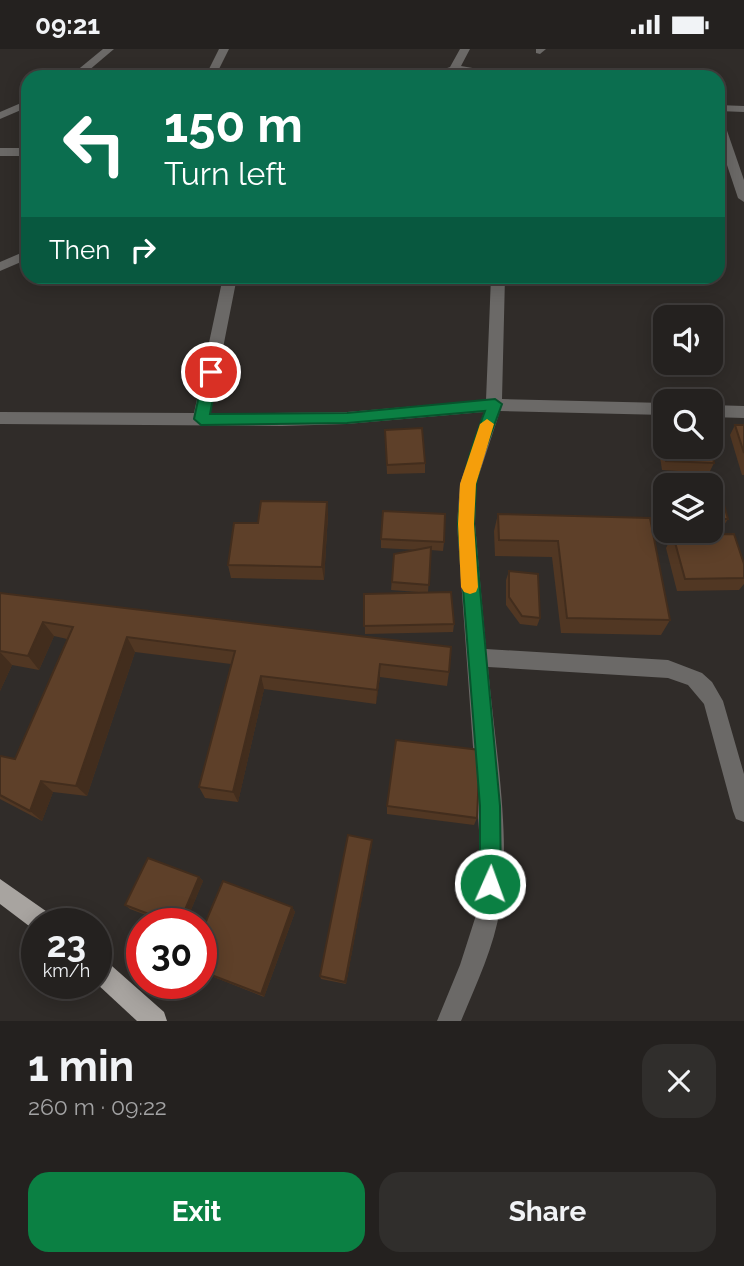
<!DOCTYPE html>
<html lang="en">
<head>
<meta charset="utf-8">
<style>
  body { margin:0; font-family:Raleway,sans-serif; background:#302e2c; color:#f1f3f6; height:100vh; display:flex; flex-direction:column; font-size:26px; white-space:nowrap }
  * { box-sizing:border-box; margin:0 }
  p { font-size:23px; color:#a3a3a4 }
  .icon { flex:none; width:38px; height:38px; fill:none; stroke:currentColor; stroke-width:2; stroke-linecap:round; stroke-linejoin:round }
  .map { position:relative; height:972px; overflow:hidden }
  .drawer { display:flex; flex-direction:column; background:#24211f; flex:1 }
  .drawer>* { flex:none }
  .banner { position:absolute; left:21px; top:21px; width:704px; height:214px; border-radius:21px; box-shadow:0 4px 18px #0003,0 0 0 2px #413e3d; background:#0b6e4f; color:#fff; overflow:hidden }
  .buttons { position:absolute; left:653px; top:256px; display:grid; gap:14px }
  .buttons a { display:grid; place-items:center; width:70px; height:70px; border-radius:14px; background:#24211f; box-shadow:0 4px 18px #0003,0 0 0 2px #413e3d; font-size:35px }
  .speed { position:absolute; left:21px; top:859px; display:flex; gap:14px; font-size:35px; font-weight:700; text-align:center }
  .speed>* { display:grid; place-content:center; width:91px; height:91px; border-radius:50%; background:#24211f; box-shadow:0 4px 18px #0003,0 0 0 2px #413e3d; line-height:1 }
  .speed small { font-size:18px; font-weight:400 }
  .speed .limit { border:10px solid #d22; background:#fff; color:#111 }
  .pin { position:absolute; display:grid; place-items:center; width:60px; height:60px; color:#fff; margin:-30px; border:4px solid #fff; border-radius:50%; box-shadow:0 2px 7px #0007 }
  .me { position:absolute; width:77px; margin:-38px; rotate:2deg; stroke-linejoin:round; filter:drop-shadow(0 0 5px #0008) }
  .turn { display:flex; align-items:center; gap:24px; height:147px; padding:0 28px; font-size:32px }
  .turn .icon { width:91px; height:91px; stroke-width:2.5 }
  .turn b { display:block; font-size:49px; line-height:60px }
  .then { display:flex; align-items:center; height:66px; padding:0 28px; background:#0003; gap:14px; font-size:26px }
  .round { display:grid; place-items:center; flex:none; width:74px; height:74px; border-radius:21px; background:#302e2c }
  .overview { display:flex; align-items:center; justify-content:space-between; height:119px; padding:0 28px }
  h1 { font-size:42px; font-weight:700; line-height:52px }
  .cta { display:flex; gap:14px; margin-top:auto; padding:14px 28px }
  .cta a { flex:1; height:80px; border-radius:21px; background:#0b8043; color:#fff; font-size:28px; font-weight:700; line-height:80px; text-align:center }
  .cta a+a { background:#302e2c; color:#f1f3f6 }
  .status { display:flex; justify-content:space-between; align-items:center; height:49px; padding:0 35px; background:#24211f; direction:ltr }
  .status svg { height:19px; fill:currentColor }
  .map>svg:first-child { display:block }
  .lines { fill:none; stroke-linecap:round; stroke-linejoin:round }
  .minor { fill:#6b6967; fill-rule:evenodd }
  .major { fill:#a8a4a0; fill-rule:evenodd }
  .wall { fill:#513723 }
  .shaded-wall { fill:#422d1d }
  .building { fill:#5e4029; stroke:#422d1d; stroke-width:2 }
  .route { fill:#0b8043; stroke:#07532c; stroke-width:2 }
  .slow { fill:#f59e0b }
</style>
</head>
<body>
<div class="status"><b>09:21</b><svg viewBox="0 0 49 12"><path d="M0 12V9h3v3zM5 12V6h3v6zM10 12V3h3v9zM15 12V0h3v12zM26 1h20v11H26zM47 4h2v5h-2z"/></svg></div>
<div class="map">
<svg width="744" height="972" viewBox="0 0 744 972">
  <rect width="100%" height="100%" fill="#302c29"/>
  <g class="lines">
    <!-- minor -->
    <g class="minor">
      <polygon points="103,0 114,0 81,28 69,28"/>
      <polygon points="219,0 229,0 215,28 205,28"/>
      <polygon points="460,0 470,0 461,17 490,22 500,28 461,24 421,28 450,18"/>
      <polygon points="536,0 546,0 540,5 536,4"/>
      <polygon points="28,51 28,58 0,70 0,63"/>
      <polygon points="718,56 744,57 744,63 718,62"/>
      <polygon points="718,70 724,73 744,131 744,153 738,149 718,89"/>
      <rect x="0" y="99" width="28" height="8"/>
      <polygon points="28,201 28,210 0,222 0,213"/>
      <path d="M223 228H237L210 365 347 363 486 351 491 228H505L502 350 665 354V366L500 362 476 435 475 475 486 600 668 611 702 624 712 633 723 652 744 725V773L736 770 733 762 704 655 688 636 668 629 488 618C494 689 512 790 500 860 494 898 476 936 461 972H437L460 916 478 860 481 809 457 475 460 435 484 363 347 375 282 377 0 375V363L194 364Z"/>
      <polygon points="710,356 744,357 744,369 710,368"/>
    </g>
    <!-- major -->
    <g class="major">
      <polygon points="0,830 53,867 57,875 37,875 37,883 0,855"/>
      <polygon points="96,906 104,910 164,963 167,972 137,972 96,934"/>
    </g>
  </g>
  <!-- wall -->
  <g class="wall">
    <polygon points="659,366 714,414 709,424 662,421 655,376"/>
    <polygon points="735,376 744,376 744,426 742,426 730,386"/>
    <polygon points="385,381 425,414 425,424 387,425"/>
    <polygon points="670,425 715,425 728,470 722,479 710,479 710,436 666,436"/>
    <polygon points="327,453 328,466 324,531 231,529 228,516"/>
    <polygon points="498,465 650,469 670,571 661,586 561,584 552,508 495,507 494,482"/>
    <polygon points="673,486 744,515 744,535 739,541 677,542 666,499"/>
    <polygon points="381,490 444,493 443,502 431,501 428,543 454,575 453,583 365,585 364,545 418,543 391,541 394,505 419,501 381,499"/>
    <polygon points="509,522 540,569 537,577 520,575 506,556 506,531"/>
    <polygon points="0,544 449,623 447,637 380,628 376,655 264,640 238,753 205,749 199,738 231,615 135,603 87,747 53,743 42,772 0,750 0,708 15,710 67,590 54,587 39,621 12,616 0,642"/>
    <polygon points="387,757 477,769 474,776 387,765"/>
    <polygon points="372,795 346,935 321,930 320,927"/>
    <polygon points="199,828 203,832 185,875 170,875 130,860 125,856"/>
    <polygon points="292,858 295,863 264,948 201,923 201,884"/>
  </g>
  <!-- shaded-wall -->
  <g class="shaded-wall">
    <polygon points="327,453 328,466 324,531 322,518"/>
    <polygon points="43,573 54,587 39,621 28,607"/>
    <polygon points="127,588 135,603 87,747 76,737"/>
    <polygon points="0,603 12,616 0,642"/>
    <polygon points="380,615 380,628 376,655 377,641"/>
    <polygon points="261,627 264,640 238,753 233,743"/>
    <polygon points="41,732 53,743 42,772 30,762"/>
    <polygon points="372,791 372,795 346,935 345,933"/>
    <polygon points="199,828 203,832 185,875 179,875"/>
    <polygon points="292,858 295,863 264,948 261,945"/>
  </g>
  <!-- building -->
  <g class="building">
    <polygon points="659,366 665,366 665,397 710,397 714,414 666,412"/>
    <polygon points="735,376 744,376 744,404"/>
    <polygon points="422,379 425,414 387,416 385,381"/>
    <polygon points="670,425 715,425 728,470 710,470 710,436 673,436"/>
    <polygon points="261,452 327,453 322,518 228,516 234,474 258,474"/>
    <polygon points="383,462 445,465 444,493 381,490"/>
    <polygon points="498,465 650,469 670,571 567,569 558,492 499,491"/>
    <polygon points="734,485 744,515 744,529 685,530 673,486"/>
    <polygon points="431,498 429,536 392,533 394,505"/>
    <polygon points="509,522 538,525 540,569 522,567 509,548"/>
    <polygon points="451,543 454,575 364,577 364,545"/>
    <polygon points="0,544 451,598 449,623 380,615 377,641 261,627 233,743 199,738 235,602 127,588 76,737 41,732 30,762 0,746 0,708 1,707 15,710 73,578 43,573 28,607 0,602"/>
    <polygon points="396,691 480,701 477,769 387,757"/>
    <polygon points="348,786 372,791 345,933 320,927"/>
    <polygon points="148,809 199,828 179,875 175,875 125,856"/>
    <polygon points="223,832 292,858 261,945 201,922 201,884"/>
  </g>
  <!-- route -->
  <path class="route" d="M211 318 218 323 210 365 347 364 495 350 502 355 482 409 476 435 474 475 500 757 501 835 498 842 490 845 483 842 480 835V757L458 475C461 428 469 405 485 362L347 374 201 376 194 370 204 323Z"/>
  <!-- slow -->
  <polygon class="slow" points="487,370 494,375 476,435 474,475 478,538 476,543 470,545 464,543 461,538 458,475 460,435 480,375"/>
</svg>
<div class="buttons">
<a><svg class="icon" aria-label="sound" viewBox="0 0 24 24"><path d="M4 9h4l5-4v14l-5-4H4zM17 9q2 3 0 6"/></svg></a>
<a><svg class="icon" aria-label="search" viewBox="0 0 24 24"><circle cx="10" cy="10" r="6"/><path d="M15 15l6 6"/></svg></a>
<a><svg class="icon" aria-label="layers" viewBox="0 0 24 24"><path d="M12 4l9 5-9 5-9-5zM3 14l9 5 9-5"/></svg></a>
</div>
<div class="speed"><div>23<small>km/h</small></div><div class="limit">30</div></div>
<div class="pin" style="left:211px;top:323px;background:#d93025"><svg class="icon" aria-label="arrive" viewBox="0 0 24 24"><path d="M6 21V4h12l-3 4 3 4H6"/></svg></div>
<svg class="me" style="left:490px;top:835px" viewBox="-20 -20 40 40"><circle r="17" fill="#0b8043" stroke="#fff" stroke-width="3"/><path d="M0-11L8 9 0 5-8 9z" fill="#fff"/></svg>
<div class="banner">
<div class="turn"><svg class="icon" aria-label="left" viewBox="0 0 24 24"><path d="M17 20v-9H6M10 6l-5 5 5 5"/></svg><div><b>150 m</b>Turn left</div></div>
<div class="then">Then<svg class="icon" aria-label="right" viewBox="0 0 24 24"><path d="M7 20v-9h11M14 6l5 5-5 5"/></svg></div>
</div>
</div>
<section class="drawer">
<div class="overview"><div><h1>1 min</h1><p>260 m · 09:22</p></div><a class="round"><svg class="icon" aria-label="close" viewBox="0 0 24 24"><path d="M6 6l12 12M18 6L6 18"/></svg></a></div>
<div class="cta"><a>Exit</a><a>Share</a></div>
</section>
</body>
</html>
